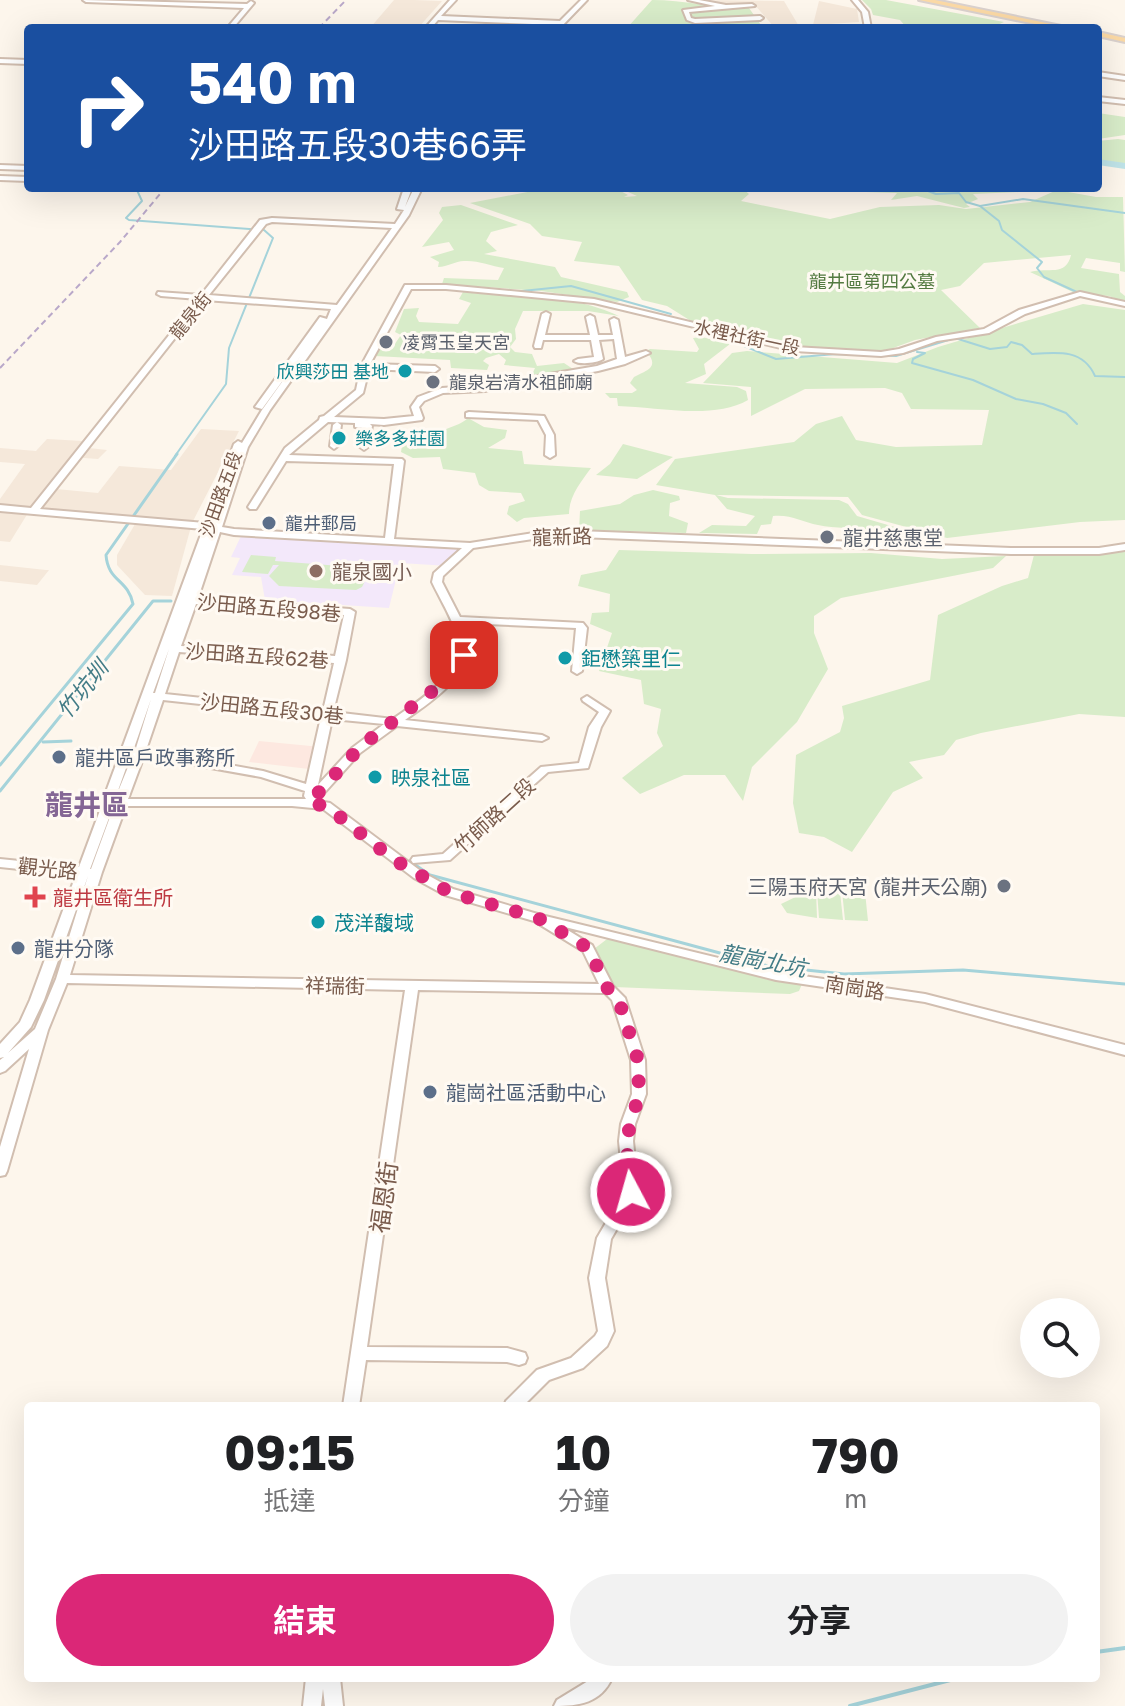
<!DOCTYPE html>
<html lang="zh-TW">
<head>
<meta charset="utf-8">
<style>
  body { margin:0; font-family:"Golos Text","Noto Sans TC",sans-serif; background:#f2f2f2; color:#202124; height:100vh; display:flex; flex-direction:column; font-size:30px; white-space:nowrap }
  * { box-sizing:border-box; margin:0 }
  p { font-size:26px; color:#757577 }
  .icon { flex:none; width:44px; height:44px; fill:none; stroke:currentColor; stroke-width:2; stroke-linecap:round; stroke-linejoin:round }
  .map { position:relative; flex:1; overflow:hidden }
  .side { position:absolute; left:24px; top:1402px; width:1076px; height:280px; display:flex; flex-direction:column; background:#fff; border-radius:8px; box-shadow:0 8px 32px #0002 }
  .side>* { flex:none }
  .guide { position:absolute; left:24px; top:24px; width:1078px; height:168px; border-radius:8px; box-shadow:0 8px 32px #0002; background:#1a4fa0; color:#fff; overflow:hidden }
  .fabs { position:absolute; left:1020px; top:1298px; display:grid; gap:16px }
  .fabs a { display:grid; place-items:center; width:80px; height:80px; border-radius:50%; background:#fff; box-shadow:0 8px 32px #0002; font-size:40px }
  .pin { position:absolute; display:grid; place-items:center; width:68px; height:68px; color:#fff; margin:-34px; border-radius:16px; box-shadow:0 4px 12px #0006 }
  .me { position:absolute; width:88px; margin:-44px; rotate:354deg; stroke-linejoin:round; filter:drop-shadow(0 0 6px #0008) }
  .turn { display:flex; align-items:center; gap:28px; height:168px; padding:0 32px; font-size:36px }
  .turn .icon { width:104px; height:104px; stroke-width:2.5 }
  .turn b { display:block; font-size:56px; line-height:68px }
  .eta { display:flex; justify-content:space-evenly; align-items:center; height:136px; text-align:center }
  .eta b { font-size:48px; font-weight:700; line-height:56px }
  .button { display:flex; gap:16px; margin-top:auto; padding:16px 32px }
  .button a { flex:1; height:92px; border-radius:48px; background:#db2777; color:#fff; font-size:32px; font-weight:700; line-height:92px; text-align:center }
  .button a+a { background:#f2f2f2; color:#202124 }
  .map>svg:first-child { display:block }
  .residential { fill:#f5e8da }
  .commercial { fill:#fde8e0 }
  .education { fill:#f3e8fa }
  .green { fill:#d8ecc9 }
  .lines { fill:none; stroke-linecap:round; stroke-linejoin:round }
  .stream-far2 { stroke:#a5d3da; stroke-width:2 }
  .stream-far1 { stroke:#a5d3da; stroke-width:3 }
  .stream { stroke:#a5d3da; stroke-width:4 }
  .river { fill:#bfe3e8; fill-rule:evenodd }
  .minor-casing { stroke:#d1beb0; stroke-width:4 }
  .major-casing { stroke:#dad1cd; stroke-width:4 }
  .minor { fill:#fff; fill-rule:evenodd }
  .major { fill:#fbd9a5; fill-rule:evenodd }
  .rail { stroke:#b9a8c9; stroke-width:2; stroke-dasharray:6 4; stroke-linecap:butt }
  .route { stroke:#db2777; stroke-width:14; stroke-dasharray:0 25.2 }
  .worship-dot { fill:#6b7280; stroke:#fffaf3; stroke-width:3 }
  .culture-dot { fill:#0f9aa8; stroke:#fffaf3; stroke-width:3 }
  .service-dot { fill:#5c6f8a; stroke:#fffaf3; stroke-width:3 }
  .education-dot { fill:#8d6e63; stroke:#fffaf3; stroke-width:3 }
  .health-dot { fill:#e0444e; stroke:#fffaf3; stroke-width:3 }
  .labels { text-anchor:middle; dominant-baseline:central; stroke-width:6; stroke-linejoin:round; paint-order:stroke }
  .far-park-label { font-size:18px; fill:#537a41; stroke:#fffaf3 }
  .far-street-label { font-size:18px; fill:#7a5c4d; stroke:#fffaf3 }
  .far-worship-label { font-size:18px; fill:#5b616d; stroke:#fffaf3; text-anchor:start }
  .far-culture-label { font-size:18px; fill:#0d838f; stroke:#fffaf3; text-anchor:end }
  .far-service-label { font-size:18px; fill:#4e5e75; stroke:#fffaf3; text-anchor:start }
  .street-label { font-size:20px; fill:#7a5c4d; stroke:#fffaf3 }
  .worship-label { font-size:20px; fill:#5b616d; stroke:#fffaf3; text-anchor:start }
  .education-label { font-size:20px; fill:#785e54; stroke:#fffaf3; text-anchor:start }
  .culture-label { font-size:20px; fill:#0d838f; stroke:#fffaf3; text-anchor:start }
  .service-label { font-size:20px; fill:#4e5e75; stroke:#fffaf3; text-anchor:start }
  .health-label { font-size:20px; fill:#be3a42; stroke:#fffaf3; text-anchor:start }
  .water-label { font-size:22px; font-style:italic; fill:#437c86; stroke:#fffaf3 }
  .near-street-label { font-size:24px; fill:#7a5c4d; stroke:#fffaf3 }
  .district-label { font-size:28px; font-weight:bold; fill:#846695; stroke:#fffaf3 }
</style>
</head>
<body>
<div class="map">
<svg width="1125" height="1706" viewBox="0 0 1125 1706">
  <rect width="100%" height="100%" fill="#fdf6ec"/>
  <!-- residential -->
  <g class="residential">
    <polygon points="394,0 414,0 442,1 418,28 370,28"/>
    <polygon points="699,0 784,1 800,28 775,28 754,4 722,6"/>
    <polygon points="819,1 857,9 859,22 813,25"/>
    <polygon points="201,429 239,431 192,523 172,596 145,595 117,565 117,555 138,519 0,506 0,499 25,464 0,462 0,448 36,451 47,439 83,441 80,447 107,450 98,459 71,457 46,488 98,493 119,466 171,470"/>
    <polygon points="0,511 28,513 10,542 0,541"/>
    <polygon points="0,565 46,570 49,570 37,585 0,581"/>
  </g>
  <!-- commercial -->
  <polygon class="commercial" points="259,741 321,747 309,769 249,762"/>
  <!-- education -->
  <polygon class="education" points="242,534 467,550 449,566 400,563 389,608 265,600 261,577 232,575 240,558 231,557"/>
  <!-- green -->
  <g class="green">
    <path d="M652 0C686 0 716 9 749 8L763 28 686 25 627 28Z"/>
    <polygon points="862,0 886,0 1004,22 995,26 999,28 907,28 900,20 873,15 871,9"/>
    <polygon points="1098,113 1125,117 1125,135 1098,139"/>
    <polygon points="1118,139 1125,140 1125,164 1098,161 1098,141"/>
    <path d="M548 188H615L628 195 624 197 637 196 619 188H742L749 194 741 201 830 219 880 207 939 205 966 209 1030 202 1057 190 1096 197H1123L1125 272 1120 271V263L1086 258 1081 268 1119 274 1120 292 1125 296V302L1109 296 1075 293 1030 272C1048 267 1066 277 1071 255L984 263 960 286 941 290 980 328 915 340 885 351 795 347 691 321 667 306 642 300 619 266 574 261 582 242 542 236 530 224 470 203Z"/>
    <polygon points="865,188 942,191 1021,188 1019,192 973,194 978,199 966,204 970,207 964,208 917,196 891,200 897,193 866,192"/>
    <path d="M461 205 518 225 491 232 486 241 497 251 484 254 555 267 561 277 627 292 629 297 617 302 541 291 442 284 444 278 498 280 504 268C491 266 477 260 464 261 455 261 448 267 438 267L439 262 430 257 454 250 449 242 422 247 443 220 439 213 442 207Z"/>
    <path d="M463 292C517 298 568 292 619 316L588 311H523L515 329 516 339 510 347 515 352 532 354 537 366 564 363 573 369 531 377 535 368 504 365 506 360 499 354 486 358 483 361 489 365 487 370 451 368 450 360 375 356 378 348H392L401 335 395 332 404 309 419 308 416 316 419 322 458 324 471 303 459 299Z"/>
    <path d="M1083 304 1125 310V520L1080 522 947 538 862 515 848 497 716 495 728 498 839 500 848 504 857 516 936 539 875 537 872 530C855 527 835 529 818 525 803 522 790 514 773 516L771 524 761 525 757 534 699 533 712 525 746 526 755 516 727 509 715 495 656 485 675 459 794 442 816 424 842 416 856 440 896 447 982 445 989 410 911 409 902 393 885 388 805 389 751 416V387L703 383 732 353 747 351 897 363 938 347Z"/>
    <path d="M702 337 730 344 704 364 706 374 685 383 737 387 746 391 748 400C714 420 656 407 618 406L617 398H610L605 393H632L637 390 630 383 634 377C648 370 660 367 646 351L650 349 697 352 699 349 693 338Z"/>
    <path d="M468 418 484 427 507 430 505 438 488 448 522 451 524 464 591 468C581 482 569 496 569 514L524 518 517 522 507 514 509 506 525 501 521 493 489 491 479 485 475 473 443 469 440 457 413 458 401 452 402 446 430 440C440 427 456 429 468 418Z"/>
    <polygon points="623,444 673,457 637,479 596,475 610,464"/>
    <polygon points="653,490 679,496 680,500 670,503 669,516 688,523 686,533 579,530 580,511 620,504 634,495"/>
    <polygon points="619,550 752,554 871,553 942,559 1006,556 993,568 841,598 814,616 814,633 828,669 797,722 752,767 743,801 725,775 684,775 640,794 622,778 663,746 657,733 661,709 644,704 641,680 599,671 612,633 590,624 592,613 609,612 610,594 578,586 581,575 606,570"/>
    <polygon points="1125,550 1125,717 1079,714 981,733 956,740 944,755 909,762 923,778 893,792 852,852 824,837 799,833 793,803 796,755 840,732 844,718 842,706 930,680 938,615 1002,586 1028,578 1034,555 1102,554"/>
    <polygon points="251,555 276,557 275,561 367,568 364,573 366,579 362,587 356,590 279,586 269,576 279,565 273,565 268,574 242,572"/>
    <polygon points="816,890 817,918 787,913 781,904 808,891"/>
    <polygon points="817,891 840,892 843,920 819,918"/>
    <polygon points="842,891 865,892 868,921 845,920"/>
    <polygon points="611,936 769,980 802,984 799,991 790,994 614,987 594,949"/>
  </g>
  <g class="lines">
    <!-- stream-far2 -->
    <g class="stream-far2">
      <polyline points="136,188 142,201 126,218 129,220 264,230 273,238 229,348 226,384 175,456"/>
      <polyline points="920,188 936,194 959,193 966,202 980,206 1023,199 1125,213"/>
      <polyline points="980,206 999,221 1002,230 1042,262 1037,268 1044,277 1079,293"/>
      <polyline points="440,289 456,290"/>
      <polyline points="522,291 571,286 671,314"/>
      <path d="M730 335 744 346 776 359 836 354 896 356 955 338 990 349 1007 347 1011 342 1022 345 1032 354C1058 352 1083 349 1095 376L1125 377"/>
      <polyline points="917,352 925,353 913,359 912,363 973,380 1016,399 1043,404 1066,413 1077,424"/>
    </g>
    <!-- stream-far1 -->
    <g class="stream-far1">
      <polyline points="43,742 71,741"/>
      <path d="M0 765 133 604C128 579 108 582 106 555L177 454"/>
      <polyline points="0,791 153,601 171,601"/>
      <polyline points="414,864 430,875 768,966 844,974 963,970 1125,984"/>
    </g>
    <!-- stream -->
    <g class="stream">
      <polyline points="1096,1652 1125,1648"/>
      <polyline points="850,1706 958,1678"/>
    </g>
    <!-- river -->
    <polygon class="river" points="1098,159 1125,163 1125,169 1098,165"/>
    <!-- minor casing -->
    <g class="minor-casing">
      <g id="minor">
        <polygon points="83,0 247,4 251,1 254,3 233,28 227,28 244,8 86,2"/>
        <polygon points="450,0 456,0 441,16 560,21 581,0 587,0 560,28 554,28 557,25 438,20 431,28 425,28"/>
        <polygon points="688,0 699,0 726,5 752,4 755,6 689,12 691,18 695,19 760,16 763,18 760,20 695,23 687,20 683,10 715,6"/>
        <polygon points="852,0 858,0 868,12 871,28 865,28 862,12"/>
        <polygon points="0,59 28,60 28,64 0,63"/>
        <polygon points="1098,72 1125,76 1125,80 1098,76"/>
        <polygon points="1098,97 1125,100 1125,104 1098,101"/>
        <polygon points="0,165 28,166 28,170 0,169"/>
        <polygon points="0,176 28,177 28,181 0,180"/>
        <path d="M404 188H412L405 207 414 188H422L409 215 270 410 248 447 222 527 234 529 385 538 394 464 286 461 256 509H250L248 507 285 448 319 420 320 417 324 416 356 390 361 366 405 285H446L594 299 794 347 881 352 899 349 936 337 984 329 1019 310 1080 292 1125 302V306L1080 296 1025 314 989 333 937 341 903 353 881 356 794 351 594 303 446 289H411L370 364 435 366 439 369 435 372 369 369 363 393 334 417 384 419 414 416 411 407 418 397 442 388 485 385 597 366 617 359 614 339 599 340 603 359C597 363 580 365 574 361L578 359 594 357 591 340H543L541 348H535L534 346 542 314 546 312 550 314 545 335H590L586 317 590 315 594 317 598 335H613L610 320 614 318 618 320 625 357 646 351 650 353 625 364 598 371 485 391 443 393 424 401 419 407 423 418 422 420 384 425 370 424 372 426 368 447 364 450 360 447 363 428 355 427V423L328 422 289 455 402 459 404 461 394 539 470 543 553 530 1011 548H1099L1125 544V550L1099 554H1011L553 536 473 548 443 576 442 582 460 617 583 623 587 628 582 671 577 674 572 671 576 628 463 623C466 631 470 640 469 649 467 678 427 705 405 720L542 735 548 738 542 741 397 726 360 753 317 801 330 803 422 872 453 889 541 915 776 972 925 994 1125 1045V1055L925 1002 776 980 561 926 592 945 613 986 625 998 645 1060 646 1094 635 1124 633 1141 638 1192 611 1239 605 1278 614 1331 607 1346 583 1368 549 1380 523 1406H504L506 1401 537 1370 571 1358 595 1336 598 1331 589 1278 597 1238 624 1192 619 1141 621 1124 632 1094 631 1060 612 1000 605 993 418 990 367 1347 507 1348 525 1353 527 1358 525 1363 519 1365 507 1362 366 1360 359 1406H343L405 990 67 983 48 1030 7 1171 5 1175 0 1176V1147L29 1049 5 1071 0 1073V1060L4 1057 0 1058V1044L20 1022 30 1000 76 875 0 867V859L79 867 102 805 100 803 103 800 203 529 0 511V505L31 508 198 299 161 296 157 294 158 292 201 295 260 220 272 218 395 224 404 210 397 209ZM272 222 392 228 337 305 209 295 266 224ZM205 300 331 309 327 319 320 317 255 407 262 409 302 354 262 410 242 443 238 441 234 444 205 523 40 509ZM220 532 234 535 462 548 434 573 432 582C440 599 451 616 456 633 468 672 420 700 393 719L333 712 346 660 355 612 350 609 198 598ZM196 604 344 615 335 656 181 646ZM169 649 155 693H153ZM179 652 334 663 323 711 165 694ZM151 699 136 748H134ZM163 700 321 717 306 784 263 771 146 750ZM332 719 384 724 352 748 318 785ZM131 754 133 755 115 799ZM144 756 261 777 305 791 304 796 306 799H128ZM114 806 91 869H90L113 807ZM126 806H292L323 809 414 878 445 895 534 921 583 951 599 984 70 975 102 872ZM88 876 56 979 35 1029 8 1053 31 1027 44 1000Z"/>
        <polygon points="469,412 544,416 554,435 555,455 550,458 545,455 546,435 538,420 466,417 466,413"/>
        <polygon points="337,422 341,425 338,446 334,449 330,446 333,425"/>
        <polygon points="587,696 610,711 601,727 588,768 548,772 450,860 413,863 411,860 413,857 443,854 541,767 579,763 589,727 599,712 583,701 582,699"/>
        <polygon points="306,1678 340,1678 343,1706 325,1706 323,1689 321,1706 303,1706"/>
        <path d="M593 1678H612C601 1703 579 1706 554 1706L557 1700Z"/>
      </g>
    </g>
    <!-- major casing -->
    <g class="major-casing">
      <g id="major">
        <polygon points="919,0 935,0 1071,28 1055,28"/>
        <polygon points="1098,32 1125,38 1125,42 1098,36"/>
      </g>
    </g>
    <!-- minor -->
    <use href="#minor" class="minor"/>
    <!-- major -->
    <use href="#major" class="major"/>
    <!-- rail -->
    <g class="rail">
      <polyline points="319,28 346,0"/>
      <polyline points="0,368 120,242 165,188"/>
    </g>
  </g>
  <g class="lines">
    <!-- route -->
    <polyline class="route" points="464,655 452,676 361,746 309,803 326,806 393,859 449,892 538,918 588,948 608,989 618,998 638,1060 639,1094 626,1141 631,1192"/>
  </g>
  <!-- markers -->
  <g class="worship-dot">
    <circle cx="386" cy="342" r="8"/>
    <circle cx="433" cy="382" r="8"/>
    <circle cx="827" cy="537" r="8"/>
    <circle cx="1004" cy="886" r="8"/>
  </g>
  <g class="culture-dot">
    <circle cx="405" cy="371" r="8"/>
    <circle cx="339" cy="438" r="8"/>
    <circle cx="565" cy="658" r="8"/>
    <circle cx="375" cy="777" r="8"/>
    <circle cx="318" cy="922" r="8"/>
  </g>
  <g class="service-dot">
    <circle cx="269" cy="523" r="8"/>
    <circle cx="59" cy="757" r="8"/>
    <circle cx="18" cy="948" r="8"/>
    <circle cx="430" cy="1092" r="8"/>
  </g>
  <circle class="education-dot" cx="316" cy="571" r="8"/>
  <path class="health-dot" d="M31 885h8v8h8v8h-8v8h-8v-8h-8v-8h8z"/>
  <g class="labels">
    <!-- far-park labels -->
    <g class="far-park-label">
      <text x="872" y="281">龍井區第四公墓</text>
    </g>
    <!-- far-street labels -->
    <g class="far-street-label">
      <text transform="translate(190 315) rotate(-51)">龍泉街</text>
      <text transform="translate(747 337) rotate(12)">水裡社街一段</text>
      <text transform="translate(220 494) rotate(-70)">沙田路五段</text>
    </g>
    <!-- far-worship labels -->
    <g class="far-worship-label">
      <text x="402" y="342">凌霄玉皇天宮</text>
      <text x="449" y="382">龍泉岩清水祖師廟</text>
    </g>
    <!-- far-culture labels -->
    <g class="far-culture-label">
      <text x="389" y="371">欣興莎田 基地</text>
      <text x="355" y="438" text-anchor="start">樂多多莊園</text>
    </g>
    <!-- far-service labels -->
    <g class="far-service-label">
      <text x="285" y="523">龍井郵局</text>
    </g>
    <!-- street labels -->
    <g class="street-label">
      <text transform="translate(562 536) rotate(-2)">龍新路</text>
      <text transform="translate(269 607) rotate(5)">沙田路五段98巷</text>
      <text transform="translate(257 655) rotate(4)">沙田路五段62巷</text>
      <text transform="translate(272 708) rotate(6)">沙田路五段30巷</text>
      <text transform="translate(494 815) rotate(-42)">竹師路二段</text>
      <text transform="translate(48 868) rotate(6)">觀光路</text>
      <text transform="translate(335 985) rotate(1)">祥瑞街</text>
      <text transform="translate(855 987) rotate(9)">南崗路</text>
    </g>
    <!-- worship labels -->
    <g class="worship-label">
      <text x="843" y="537">龍井慈惠堂</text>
      <text x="988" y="886" text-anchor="end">三陽玉府天宮 (龍井天公廟)</text>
    </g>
    <!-- education labels -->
    <g class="education-label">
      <text x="332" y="571">龍泉國小</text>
    </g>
    <!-- culture labels -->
    <g class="culture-label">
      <text x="581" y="658">鉅懋築里仁</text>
      <text x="391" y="777">映泉社區</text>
      <text x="334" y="922">茂洋馥域</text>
    </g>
    <!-- service labels -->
    <g class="service-label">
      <text x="75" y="757">龍井區戶政事務所</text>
      <text x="34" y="948">龍井分隊</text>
      <text x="446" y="1092">龍崗社區活動中心</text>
    </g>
    <!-- health labels -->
    <g class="health-label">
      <text x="53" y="897">龍井區衛生所</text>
    </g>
    <!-- water labels -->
    <g class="water-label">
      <text transform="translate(82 689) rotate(-51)">竹坑圳</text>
      <text transform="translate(763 960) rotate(11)">龍崗北坑</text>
    </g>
    <!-- near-street labels -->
    <g class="near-street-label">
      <text transform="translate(383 1197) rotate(-82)">福恩街</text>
    </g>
    <!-- district labels -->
    <g class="district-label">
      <text x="87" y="804">龍井區</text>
    </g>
  </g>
</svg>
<div class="fabs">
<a><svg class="icon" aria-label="search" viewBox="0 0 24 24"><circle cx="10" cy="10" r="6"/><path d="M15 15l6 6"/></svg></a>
</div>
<div class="pin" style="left:464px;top:655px;background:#d93025"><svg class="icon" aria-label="arrive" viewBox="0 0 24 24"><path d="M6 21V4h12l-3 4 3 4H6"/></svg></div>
<svg class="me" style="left:631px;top:1192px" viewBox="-20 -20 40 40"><circle r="17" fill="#db2777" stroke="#fff" stroke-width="3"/><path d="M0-11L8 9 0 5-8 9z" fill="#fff"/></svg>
<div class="guide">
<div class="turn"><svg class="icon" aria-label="right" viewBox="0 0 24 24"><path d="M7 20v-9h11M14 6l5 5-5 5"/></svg><div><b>540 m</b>沙田路五段30巷66弄</div></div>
</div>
<section class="side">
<div class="eta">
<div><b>09:15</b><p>抵達</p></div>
<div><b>10</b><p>分鐘</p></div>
<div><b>790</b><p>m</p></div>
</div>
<div class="button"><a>結束</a><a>分享</a></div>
</section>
</div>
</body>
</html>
